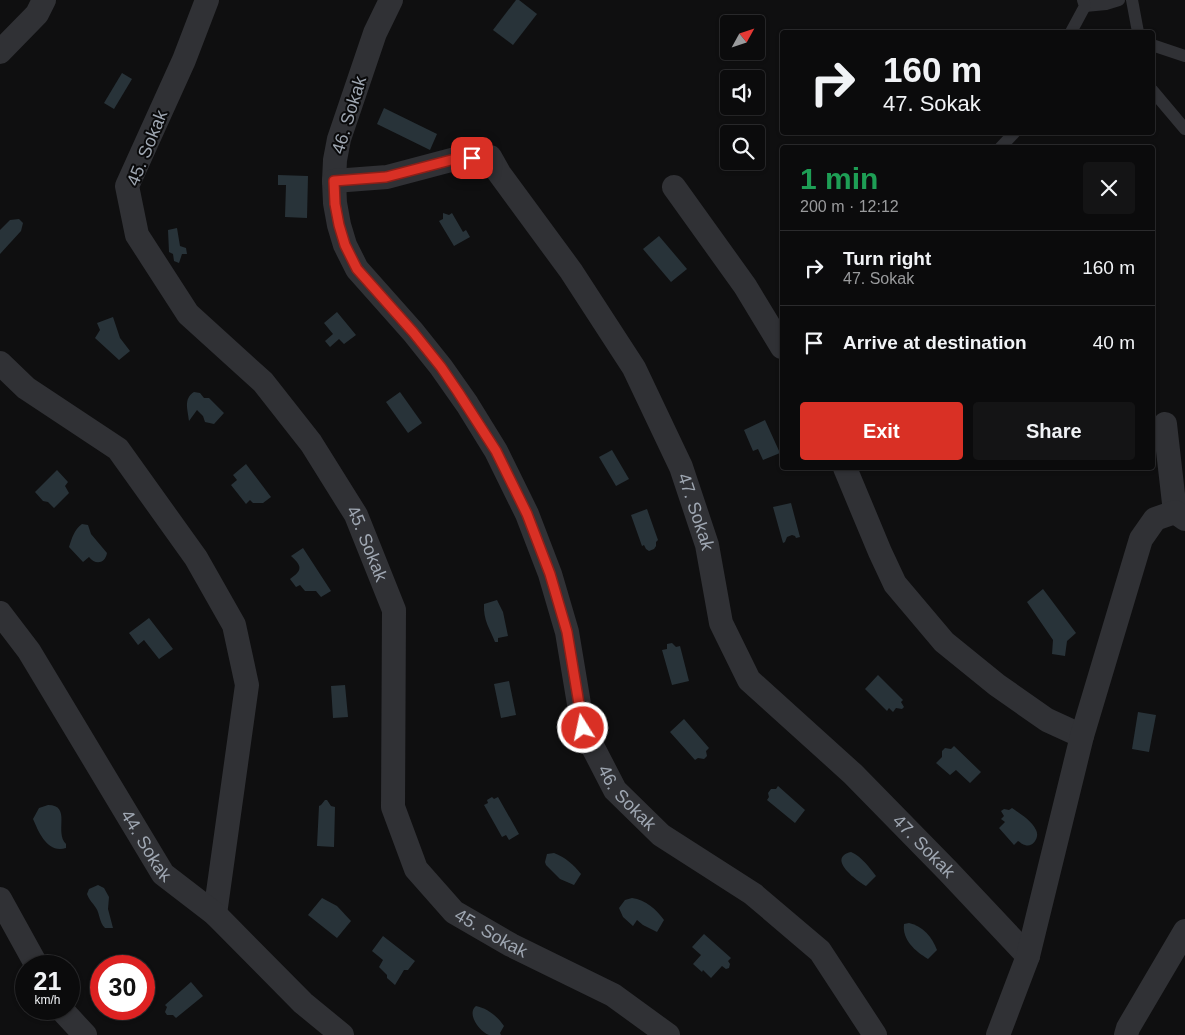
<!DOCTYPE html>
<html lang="en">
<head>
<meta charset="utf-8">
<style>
  body { margin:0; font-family:Helvetica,sans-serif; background:#141415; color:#f1f3f6; height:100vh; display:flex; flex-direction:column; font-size:19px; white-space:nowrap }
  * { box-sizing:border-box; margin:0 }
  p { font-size:16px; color:#9a9b9d }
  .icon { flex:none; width:28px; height:28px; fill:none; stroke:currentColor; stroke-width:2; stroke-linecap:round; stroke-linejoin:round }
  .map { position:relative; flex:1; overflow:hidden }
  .sheet { position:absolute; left:780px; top:145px; width:375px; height:325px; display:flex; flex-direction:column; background:#0b0b0c; border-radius:5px; box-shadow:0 1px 4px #0004,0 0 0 1px #2b2b2d }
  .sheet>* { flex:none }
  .top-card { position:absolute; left:780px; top:30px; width:375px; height:105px; border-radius:5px; box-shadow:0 1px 4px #0004,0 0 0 1px #2b2b2d; background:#0b0b0c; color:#f1f3f6; overflow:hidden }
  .needle { width:32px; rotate:50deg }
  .fabs { position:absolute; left:720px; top:15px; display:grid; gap:10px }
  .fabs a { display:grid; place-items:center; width:45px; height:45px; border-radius:5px; background:#0b0b0c; box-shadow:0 1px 4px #0004,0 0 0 1px #2b2b2d; font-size:25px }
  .speed { position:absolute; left:15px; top:955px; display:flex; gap:10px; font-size:25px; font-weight:700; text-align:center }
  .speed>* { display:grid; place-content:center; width:65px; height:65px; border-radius:50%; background:#0b0b0c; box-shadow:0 1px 4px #0004,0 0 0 1px #2b2b2d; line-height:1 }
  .speed small { font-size:12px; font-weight:400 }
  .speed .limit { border:8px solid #d22; background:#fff; color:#111 }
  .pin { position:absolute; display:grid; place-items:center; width:42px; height:42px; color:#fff; margin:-21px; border-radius:10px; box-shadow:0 2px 8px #0006 }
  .me { position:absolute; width:55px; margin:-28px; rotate:350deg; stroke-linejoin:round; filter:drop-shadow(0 0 4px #0008) }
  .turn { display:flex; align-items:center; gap:18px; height:105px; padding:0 20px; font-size:22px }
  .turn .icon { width:65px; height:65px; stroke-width:2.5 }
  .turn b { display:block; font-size:35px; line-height:42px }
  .round { display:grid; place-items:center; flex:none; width:52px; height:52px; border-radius:5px; background:#141415 }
  .overview { display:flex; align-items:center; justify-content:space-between; height:85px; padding:0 20px }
  h1 { font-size:30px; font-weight:700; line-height:38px; color:#1e9e55 }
  .action { display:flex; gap:10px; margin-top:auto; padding:10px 20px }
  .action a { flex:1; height:58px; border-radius:5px; background:#d93025; color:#fff; font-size:20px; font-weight:700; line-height:58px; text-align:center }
  .action a+a { background:#141415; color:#f1f3f6 }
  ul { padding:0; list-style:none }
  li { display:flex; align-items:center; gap:15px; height:75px; padding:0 20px; border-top:1px solid #2b2b2d }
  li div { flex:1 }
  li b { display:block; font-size:19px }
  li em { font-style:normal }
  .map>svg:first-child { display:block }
  .water { fill:#283339 }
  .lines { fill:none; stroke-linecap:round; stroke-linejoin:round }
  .lane { stroke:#303135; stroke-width:12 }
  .street { stroke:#303135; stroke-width:24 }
  .route-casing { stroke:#8d1f18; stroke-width:12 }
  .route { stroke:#d93025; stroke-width:9 }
  .labels { text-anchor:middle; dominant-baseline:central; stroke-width:4; stroke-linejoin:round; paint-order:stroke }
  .street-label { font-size:18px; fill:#9fa7b2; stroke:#0a0a0b }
</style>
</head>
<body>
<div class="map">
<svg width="1185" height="1035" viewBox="0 0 1185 1035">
  <rect width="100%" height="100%" fill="#0f0f10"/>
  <!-- water -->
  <g class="water">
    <polygon points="516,0 519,0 537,14 513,45 493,30"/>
    <polygon points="122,73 132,79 114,109 104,103"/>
    <polygon points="384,108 437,134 430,150 377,124"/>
    <polygon points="278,175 308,176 307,218 285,217 286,185 278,185"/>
    <polygon points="443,213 449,215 452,213 463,232 466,230 470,237 454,246 439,221 443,219"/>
    <polygon points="19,219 23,223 21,231 0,254 0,230 10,220"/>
    <polygon points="177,228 180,246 186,248 187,254 182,254 179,263 174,261 173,254 169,252 168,230"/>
    <polygon points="659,236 687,269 671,282 643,249"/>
    <polygon points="337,312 356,335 344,344 339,339 330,347 325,341 333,334 324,323"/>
    <polygon points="113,317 120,338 130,351 119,360 95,338 100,330 97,323"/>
    <path d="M194 392 200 393 204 398H209L224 413 214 424 205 422 203 416 197 410 189 421C188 410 183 399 194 392Z"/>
    <polygon points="400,392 422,423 408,433 386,402"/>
    <polygon points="765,420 780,453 763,460 758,449 753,451 744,430"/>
    <polygon points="612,450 629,479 616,486 599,457"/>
    <polygon points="246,464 271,497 263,503 253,503 250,500 246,504 231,485 237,480 233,475"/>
    <polygon points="57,470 68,482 65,486 69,493 54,508 48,502 43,501 35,492"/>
    <polygon points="791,503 800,537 796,538 795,536 792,535 787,537 785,542 783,543 773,507"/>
    <polygon points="647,509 658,540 656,542 656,546 654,549 649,551 646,549 644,545 642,546 631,515"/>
    <path d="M82 524 88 525 91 534 107 553C105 564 95 565 89 557L83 562 69 547C72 538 74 530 82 524Z"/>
    <path d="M303 548 331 591 321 597 316 591H305L300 585 296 587 290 579C303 570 302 566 291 556Z"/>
    <polygon points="1043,589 1076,633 1067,641 1065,656 1052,654 1053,640 1027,602"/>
    <path d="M497 600 503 612 508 636 498 638V642H495C490 629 483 620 484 604Z"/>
    <polygon points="149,618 173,649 159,659 144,640 138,645 129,633"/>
    <polygon points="672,643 676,647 680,646 689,681 672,685 662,650 667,649 667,644"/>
    <polygon points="878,675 903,700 901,702 904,707 902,709 896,708 893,712 889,708 887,711 865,689"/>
    <polygon points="509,681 516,715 501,718 494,684"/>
    <polygon points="345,685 348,717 333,718 331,686"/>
    <polygon points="1138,712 1156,715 1149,752 1132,749"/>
    <polygon points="684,719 709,748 706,751 707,756 704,759 698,758 695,760 670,732"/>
    <polygon points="954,746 981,772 970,783 956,770 950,775 936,763 942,757 942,751 945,748 951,749"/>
    <polygon points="778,786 805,810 795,823 767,800 769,797 768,793 771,789 776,789"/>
    <polygon points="492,797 494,799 498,797 519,834 509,840 506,835 502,837 484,805 488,803 487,800"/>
    <polygon points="325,800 327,800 331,806 335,807 334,847 317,846 319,806 321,805"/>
    <path d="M48 805C72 805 54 832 66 844V848C48 854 39 833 33 819L39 808Z"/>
    <path d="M1012 808C1020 814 1031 820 1036 830 1040 837 1033 848 1025 845 1023 845 1020 842 1018 841L1014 845 999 828 1005 822 1001 819 1004 816 1001 811 1004 809 1009 810Z"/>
    <path d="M851 852C862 857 869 867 876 876L866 886C857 881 826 858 851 852Z"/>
    <path d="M554 853C565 857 574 865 581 874L574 885 560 879 546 865 545 862 547 854Z"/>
    <path d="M98 885 104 888 109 897 108 909 113 928H105C99 922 100 914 96 908 93 903 89 900 87 894L89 889Z"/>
    <polygon points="322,898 337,906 351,921 337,938 308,915"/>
    <path d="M632 898C646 900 656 909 664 920L657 932 643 925 637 920 633 926 623 917 619 908 625 900Z"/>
    <path d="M909 923C923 926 932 937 937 950L928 959C915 951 902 940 904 924Z"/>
    <polygon points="704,934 731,958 728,961 730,964 729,968 726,969 722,966 711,978 703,970 702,972 693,964 701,955 692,947"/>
    <polygon points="383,936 415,961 408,970 404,970 395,985 387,978 387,975 379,967 383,960 372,951"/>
    <polygon points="191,982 203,996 176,1018 173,1015 167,1015 165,1012 167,1007 165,1005"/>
    <path d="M476 1006C487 1008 498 1017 504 1026L500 1033 501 1035C498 1035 492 1035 489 1035 480 1032 466 1014 476 1006Z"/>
  </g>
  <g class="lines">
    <!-- lane -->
    <g class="lane">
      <polyline points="1132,0 1138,32"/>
      <polyline points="1085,6 1106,4 1119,0"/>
      <polyline points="1071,32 1085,6 1083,0"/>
      <polyline points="1152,45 1185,56"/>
      <polyline points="1152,90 1185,129"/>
      <polyline points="1000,148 1015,132"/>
    </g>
    <!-- street -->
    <g class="street">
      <path id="s1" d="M207 0 184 60 127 186 137 235 188 314 263 382 311 443 356 515 394 610 393 807 416 869 454 912 511 945 613 995 668 1035"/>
      <path id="s2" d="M391 0 375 33 339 139 335 160 334 181 335 203 339 225 345 245 357 269 413 332 441 367 467 404 496 451 527 514 550 574 567 632 583 728 615 790 661 835 753 894 820 951 875 1035"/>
      <polyline points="0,52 37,14 44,0"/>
      <path id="s3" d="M334 181 387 177 455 159 490 157 499 173 571 271 634 368 681 467 707 545 721 623 749 680 853 774 948 871 1028 956"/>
      <polyline points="674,187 745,286 782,347"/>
      <polyline points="0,363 26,388 118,449 196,558 234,625 247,685 215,914"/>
      <polyline points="1165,424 1175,512"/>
      <polyline points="845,468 880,552 895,584 944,642 997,685 1047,720 1082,736"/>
      <path id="s4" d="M0 613 29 651 163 874 215 914 303 1003 342 1035"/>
      <polyline points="0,899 37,966"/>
      <polyline points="61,1009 85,1035"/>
      <polyline points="998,1035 1028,956 1082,736 1141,539 1155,519 1175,512 1185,519"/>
      <polyline points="1126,1035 1128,1028 1185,931"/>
    </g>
  </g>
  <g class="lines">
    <!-- route casing -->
    <g class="route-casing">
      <polyline id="route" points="472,158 455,159 386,177 334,181 335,204 339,225 345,245 357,269 413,332 441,367 458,392 496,451 527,514 550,574 567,632 583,728"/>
    </g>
    <!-- route -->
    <use href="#route" class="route"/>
  </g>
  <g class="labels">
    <!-- street labels -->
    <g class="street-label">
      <text transform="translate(349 115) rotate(-73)">46. Sokak</text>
      <text transform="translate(147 148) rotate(-68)">45. Sokak</text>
      <text stroke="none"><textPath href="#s3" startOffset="571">47. Sokak</textPath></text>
      <text stroke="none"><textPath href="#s1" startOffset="641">45. Sokak</textPath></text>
      <text stroke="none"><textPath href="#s2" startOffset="888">46. Sokak</textPath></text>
      <text stroke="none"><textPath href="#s4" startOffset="275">44. Sokak</textPath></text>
      <text stroke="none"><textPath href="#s3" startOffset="990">47. Sokak</textPath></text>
      <text stroke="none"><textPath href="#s1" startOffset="1076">45. Sokak</textPath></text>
    </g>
  </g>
</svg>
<div class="fabs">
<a><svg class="needle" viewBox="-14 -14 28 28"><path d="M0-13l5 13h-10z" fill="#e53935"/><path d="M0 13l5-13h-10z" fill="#9a9b9d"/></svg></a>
<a><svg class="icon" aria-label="sound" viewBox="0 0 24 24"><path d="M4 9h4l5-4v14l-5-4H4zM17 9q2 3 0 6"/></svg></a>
<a><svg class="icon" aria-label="search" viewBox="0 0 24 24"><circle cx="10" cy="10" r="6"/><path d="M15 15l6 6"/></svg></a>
</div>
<div class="speed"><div>21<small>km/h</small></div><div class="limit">30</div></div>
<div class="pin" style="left:472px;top:158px;background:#d93025"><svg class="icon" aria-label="arrive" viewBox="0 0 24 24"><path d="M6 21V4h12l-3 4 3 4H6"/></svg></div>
<svg class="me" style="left:583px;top:728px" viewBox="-20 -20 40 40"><circle r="17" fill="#d93025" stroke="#fff" stroke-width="3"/><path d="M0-11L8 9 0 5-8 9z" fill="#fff"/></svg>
<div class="top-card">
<div class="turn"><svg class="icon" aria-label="right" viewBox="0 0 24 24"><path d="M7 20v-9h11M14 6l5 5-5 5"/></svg><div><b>160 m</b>47. Sokak</div></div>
</div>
<section class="sheet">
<div class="overview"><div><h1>1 min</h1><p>200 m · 12:12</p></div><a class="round"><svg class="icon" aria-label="close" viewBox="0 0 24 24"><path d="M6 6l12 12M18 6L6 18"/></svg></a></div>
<ul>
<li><svg class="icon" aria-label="right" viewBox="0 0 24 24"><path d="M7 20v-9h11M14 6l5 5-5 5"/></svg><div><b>Turn right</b><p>47. Sokak</p></div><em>160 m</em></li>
<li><svg class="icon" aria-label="arrive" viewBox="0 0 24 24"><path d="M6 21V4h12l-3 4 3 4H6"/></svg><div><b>Arrive at destination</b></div><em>40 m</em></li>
</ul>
<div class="action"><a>Exit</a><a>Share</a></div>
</section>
</div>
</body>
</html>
